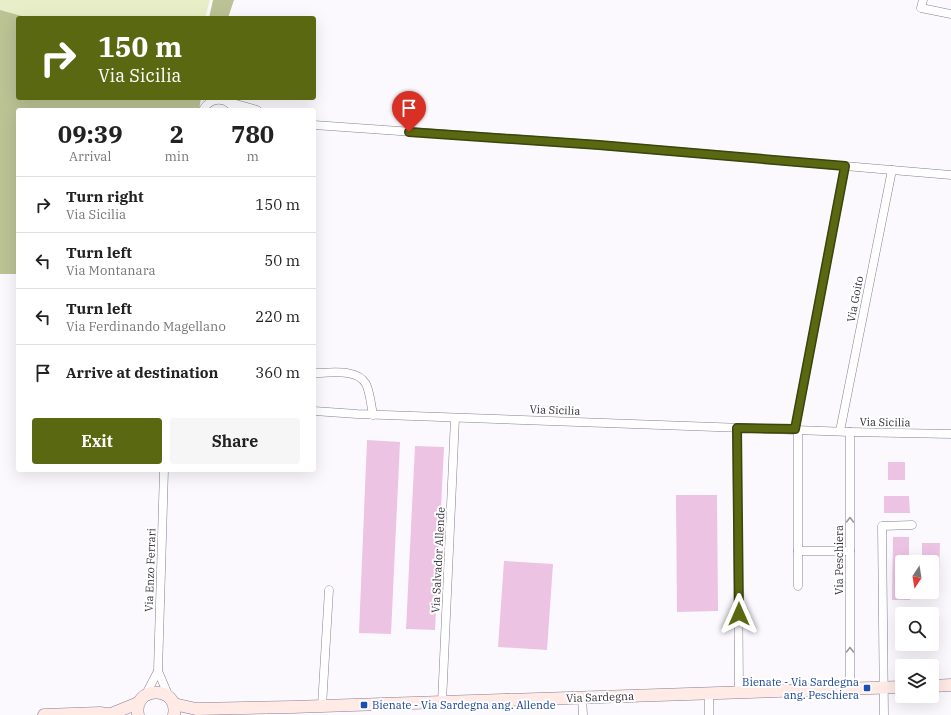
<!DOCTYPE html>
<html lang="en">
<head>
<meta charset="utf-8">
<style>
  body { margin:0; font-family:"IBM Plex Serif",serif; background:#f6f6f6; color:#222; height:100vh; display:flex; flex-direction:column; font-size:15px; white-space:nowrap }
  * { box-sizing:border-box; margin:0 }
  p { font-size:13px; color:#767676 }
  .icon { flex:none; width:22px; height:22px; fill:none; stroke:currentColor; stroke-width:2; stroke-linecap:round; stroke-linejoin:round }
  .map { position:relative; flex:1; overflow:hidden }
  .side { position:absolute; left:16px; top:108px; width:300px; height:364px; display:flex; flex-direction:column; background:#fff; border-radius:4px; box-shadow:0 4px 16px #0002 }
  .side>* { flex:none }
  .hud { position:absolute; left:16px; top:16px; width:300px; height:84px; border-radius:4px; box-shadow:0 4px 16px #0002; background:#5a6911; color:#fff; overflow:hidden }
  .needle { width:26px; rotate:192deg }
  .tools { position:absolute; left:895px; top:555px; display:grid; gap:8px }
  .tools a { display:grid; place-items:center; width:44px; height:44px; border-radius:4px; background:#fff; box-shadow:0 4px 16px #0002; font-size:20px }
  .pin { position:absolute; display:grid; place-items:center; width:34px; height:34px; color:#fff; margin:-41px -17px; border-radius:50% 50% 50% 0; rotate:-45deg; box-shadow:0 0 4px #0007 }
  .pin .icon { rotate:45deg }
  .me { position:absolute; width:44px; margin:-22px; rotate:0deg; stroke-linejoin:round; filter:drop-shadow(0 0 3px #0008) }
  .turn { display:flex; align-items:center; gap:14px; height:84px; padding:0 16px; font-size:18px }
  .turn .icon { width:52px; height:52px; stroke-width:2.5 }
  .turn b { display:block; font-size:28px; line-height:34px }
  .eta { display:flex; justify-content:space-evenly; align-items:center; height:68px; text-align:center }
  .eta b { font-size:24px; font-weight:800; line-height:28px }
  .cta { display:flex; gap:8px; margin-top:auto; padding:8px 16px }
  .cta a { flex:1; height:46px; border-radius:4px; background:#5a6911; color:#fff; font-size:16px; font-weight:800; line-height:46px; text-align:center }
  .cta a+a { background:#f6f6f6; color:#222 }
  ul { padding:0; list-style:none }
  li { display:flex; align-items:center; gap:12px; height:56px; padding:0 16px; border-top:1px solid #e0e0e0 }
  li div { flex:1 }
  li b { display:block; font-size:15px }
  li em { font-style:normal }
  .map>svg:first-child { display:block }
  .green { fill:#e8efc8 }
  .forest { fill:#bbc294 }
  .building { fill:#ecc3e3 }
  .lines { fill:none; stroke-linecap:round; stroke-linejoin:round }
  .street-casing { stroke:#887f92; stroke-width:9 }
  .secondary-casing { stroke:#887f92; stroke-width:13 }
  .street { stroke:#fff; stroke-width:8 }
  .secondary { stroke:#ffeae6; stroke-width:12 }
  .oneway { stroke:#9a989c }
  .route-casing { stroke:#3a440b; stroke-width:10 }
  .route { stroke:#5a6911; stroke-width:7 }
  .transit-dot { fill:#1a4fb4; stroke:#fff; stroke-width:1.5 }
  .labels { text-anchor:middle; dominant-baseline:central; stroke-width:4; stroke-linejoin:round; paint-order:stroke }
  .street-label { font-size:11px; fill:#343038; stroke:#fff }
  .transit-label { font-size:11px; fill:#164399; stroke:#fff; text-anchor:end }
</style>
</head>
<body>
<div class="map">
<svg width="951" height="715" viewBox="0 0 951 715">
  <rect width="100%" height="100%" fill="#fbf9fe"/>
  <!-- green -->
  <polygon class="green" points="0,0 210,0 205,18 18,18 0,17"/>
  <!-- forest -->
  <g class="forest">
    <polygon points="213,0 234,0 228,18 209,18"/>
    <polygon points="0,10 29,18 18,18 18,98 201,98 199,110 18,110 18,274 0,274"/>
  </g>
  <!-- building -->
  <g class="building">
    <polygon points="367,440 400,442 391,634 359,633"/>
    <polygon points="415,446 444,447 435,630 406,629"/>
    <rect x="888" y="462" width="17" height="18"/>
    <polygon points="676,495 717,495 718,611 677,612"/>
    <polygon points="884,496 909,496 910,513 884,513"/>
    <polygon points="893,537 909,537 909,562 902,562 902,592 910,592 910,600 892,600"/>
    <polygon points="922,543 940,543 939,572 932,571 932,562 922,562"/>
    <polygon points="504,561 553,564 547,650 498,647"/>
  </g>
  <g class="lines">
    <!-- street casing -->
    <g class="street-casing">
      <g id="street">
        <polyline points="923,0 921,8 951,14"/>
        <polyline points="229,102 257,110"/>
        <path d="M203 110C211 96 227 97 235 110"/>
        <polyline points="314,125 599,145 951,175"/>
        <path d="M314 373C330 373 357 368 366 384 370 392 371 405 373 415"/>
        <polyline points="314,411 357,414 850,432 951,434"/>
        <polyline points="737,428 739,692"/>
        <polyline points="840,431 892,170"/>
        <polyline points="850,432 850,689"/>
        <polyline points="164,470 158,671 169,697"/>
        <polyline points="798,551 850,551"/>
        <polyline points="798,586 798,434 795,429 845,166"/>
        <polyline points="709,693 709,715"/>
        <polyline points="145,696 158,671"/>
        <polyline points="582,698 583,715"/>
        <polyline points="442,703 455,418"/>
        <polyline points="322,706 329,590"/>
        <polyline points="884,715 882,526 912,525"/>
      </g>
    </g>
    <!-- secondary casing -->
    <g class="secondary-casing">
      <g id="secondary">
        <polyline points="932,686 951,685"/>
        <polyline points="174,704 196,709 292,707 902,687"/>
        <polyline points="111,714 138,703"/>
        <polyline points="44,715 100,713 114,715"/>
        <path d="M138 715C132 685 180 685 174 715"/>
      </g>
    </g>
    <!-- street -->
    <use href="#street" class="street"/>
    <!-- secondary -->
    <use href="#secondary" class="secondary"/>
  </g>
  <!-- one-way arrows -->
  <defs><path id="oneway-chevron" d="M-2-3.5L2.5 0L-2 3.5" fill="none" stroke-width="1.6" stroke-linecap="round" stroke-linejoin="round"/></defs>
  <g class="oneway">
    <use href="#oneway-chevron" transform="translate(850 520) rotate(-90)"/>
    <use href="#oneway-chevron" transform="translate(850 650) rotate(-90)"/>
  </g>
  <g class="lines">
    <!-- route casing -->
    <g class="route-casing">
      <polyline id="route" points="409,132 599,145 845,166 795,429 737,428 739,614"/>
    </g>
    <!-- route -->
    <use href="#route" class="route"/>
  </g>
  <!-- markers -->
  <g class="transit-dot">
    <rect x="863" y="684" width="8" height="8" rx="2"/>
    <rect x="360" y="701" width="8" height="8" rx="2"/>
  </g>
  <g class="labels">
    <!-- street labels -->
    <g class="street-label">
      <text transform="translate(855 299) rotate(-79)">Via Goito</text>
      <text transform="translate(555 410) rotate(2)">Via Sicilia</text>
      <text transform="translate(885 422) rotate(1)">Via Sicilia</text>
      <text transform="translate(438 560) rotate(-87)">Via Salvador Allende</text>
      <text transform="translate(839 560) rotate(-90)">Via Peschiera</text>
      <text transform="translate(150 570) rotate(-88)">Via Enzo Ferrari</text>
      <text transform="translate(600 697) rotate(-2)">Via Sardegna</text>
    </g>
    <!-- transit labels -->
    <g class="transit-label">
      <text x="859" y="682">Bienate - Via Sardegna<tspan x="859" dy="13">ang. Peschiera</tspan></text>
      <text x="372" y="705" text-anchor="start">Bienate - Via Sardegna ang. Allende</text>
    </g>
  </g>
</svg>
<div class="tools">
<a><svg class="needle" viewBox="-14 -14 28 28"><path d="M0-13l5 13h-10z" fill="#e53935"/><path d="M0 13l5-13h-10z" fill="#767676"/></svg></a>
<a><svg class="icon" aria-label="search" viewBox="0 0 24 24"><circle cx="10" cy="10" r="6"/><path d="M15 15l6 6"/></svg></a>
<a><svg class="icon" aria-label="layers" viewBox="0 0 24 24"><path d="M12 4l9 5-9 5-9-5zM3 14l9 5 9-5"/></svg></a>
</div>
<div class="pin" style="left:409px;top:132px;background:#d93025"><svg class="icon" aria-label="arrive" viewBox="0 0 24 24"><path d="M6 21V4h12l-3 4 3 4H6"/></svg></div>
<svg class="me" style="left:739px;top:614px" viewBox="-20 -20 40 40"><path d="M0-17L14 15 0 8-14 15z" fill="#5a6911" stroke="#fff" stroke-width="4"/></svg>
<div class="hud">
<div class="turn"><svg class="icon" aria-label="right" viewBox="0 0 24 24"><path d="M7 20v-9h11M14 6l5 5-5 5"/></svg><div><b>150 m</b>Via Sicilia</div></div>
</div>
<section class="side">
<div class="eta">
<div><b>09:39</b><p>Arrival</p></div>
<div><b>2</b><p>min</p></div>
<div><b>780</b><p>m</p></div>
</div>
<ul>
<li><svg class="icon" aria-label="right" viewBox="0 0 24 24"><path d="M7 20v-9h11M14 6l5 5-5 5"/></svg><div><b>Turn right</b><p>Via Sicilia</p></div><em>150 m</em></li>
<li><svg class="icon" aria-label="left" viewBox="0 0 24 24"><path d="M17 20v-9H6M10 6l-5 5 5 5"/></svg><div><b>Turn left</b><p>Via Montanara</p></div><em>50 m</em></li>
<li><svg class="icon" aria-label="left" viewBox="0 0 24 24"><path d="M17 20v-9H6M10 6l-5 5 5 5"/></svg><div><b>Turn left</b><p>Via Ferdinando Magellano</p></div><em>220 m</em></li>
<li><svg class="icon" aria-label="arrive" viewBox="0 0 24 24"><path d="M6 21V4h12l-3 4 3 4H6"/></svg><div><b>Arrive at destination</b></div><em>360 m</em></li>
</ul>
<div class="cta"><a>Exit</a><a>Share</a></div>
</section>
</div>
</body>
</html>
